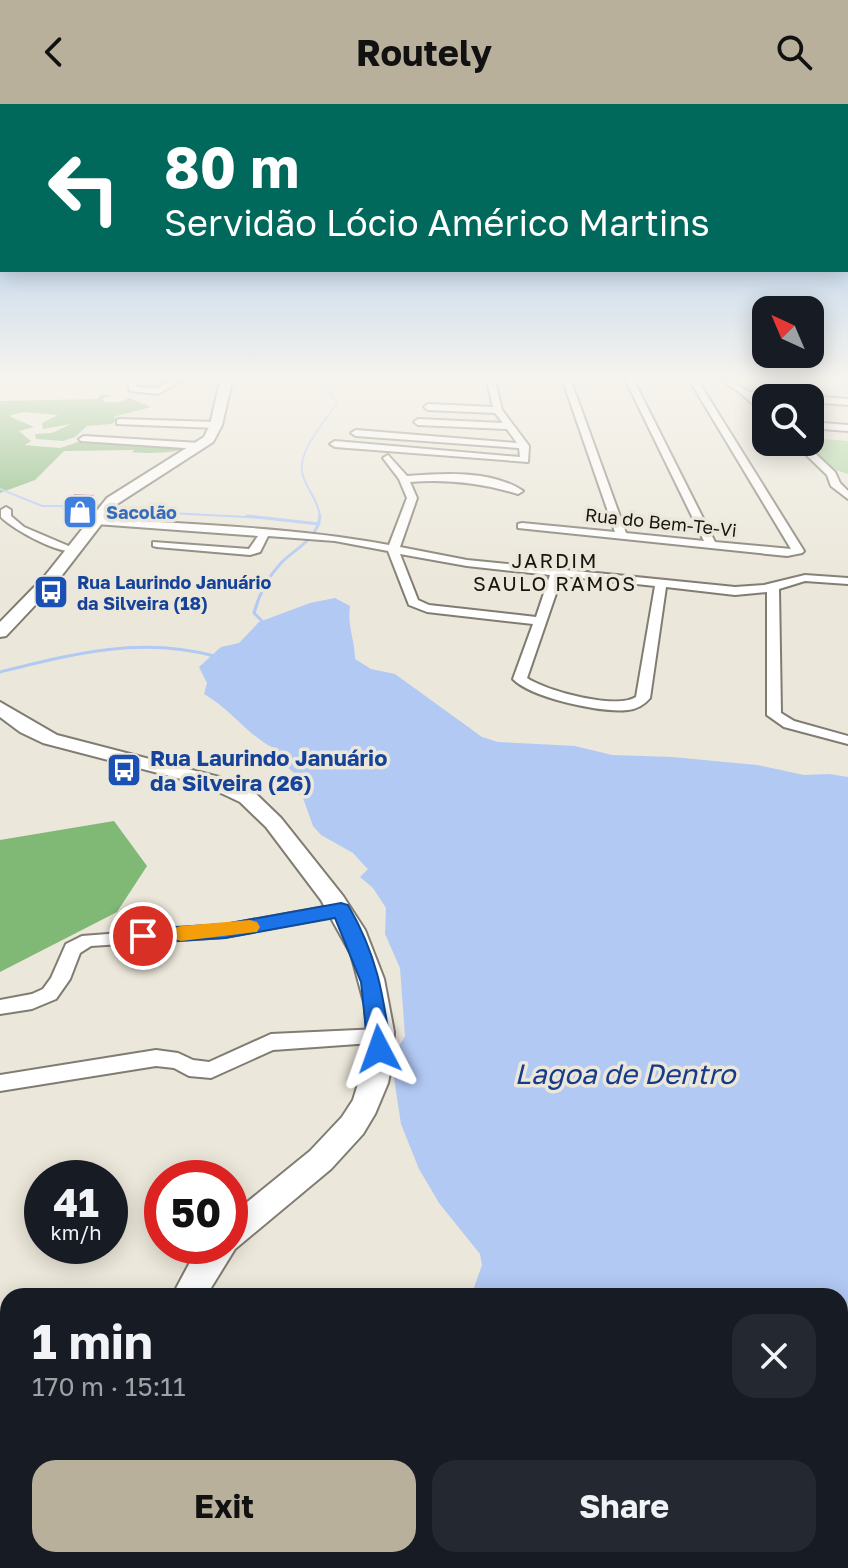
<!DOCTYPE html>
<html lang="en">
<head>
<meta charset="utf-8">
<style>
  body { margin:0; font-family:"Golos Text",sans-serif; background:#242831; color:#f1f3f6; height:100vh; display:flex; flex-direction:column; font-size:30px; white-space:nowrap }
  * { box-sizing:border-box; margin:0 }
  p { font-size:26px; color:#9ea1a6 }
  .icon { flex:none; width:44px; height:44px; fill:none; stroke:currentColor; stroke-width:2; stroke-linecap:round; stroke-linejoin:round }
  .map { position:relative; flex:1; overflow:hidden }
  .side { position:absolute; left:0px; top:1184px; width:848px; height:280px; display:flex; flex-direction:column; background:#171b24; border-radius:24px 24px 0 0; box-shadow:0 4px 20px #0003 }
  .side>* { flex:none }
  .guide { position:absolute; left:0px; top:0px; width:848px; height:168px; box-shadow:0 4px 20px #0003; background:#00695c; color:#fff; overflow:hidden }
  .needle { width:52px; rotate:316deg }
  .tools { position:absolute; left:752px; top:192px; display:grid; gap:16px }
  .tools a { display:grid; place-items:center; width:72px; height:72px; border-radius:16px; background:#171b24; box-shadow:0 4px 20px #0003; font-size:40px }
  .speed { position:absolute; left:24px; top:1056px; display:flex; gap:16px; font-size:40px; font-weight:700; text-align:center }
  .speed>* { display:grid; place-content:center; width:104px; height:104px; border-radius:50%; background:#171b24; box-shadow:0 4px 20px #0003; line-height:1 }
  .speed small { font-size:20px; font-weight:400 }
  .speed .limit { border:12px solid #d22; background:#fff; color:#111 }
  .pin { position:absolute; display:grid; place-items:center; width:68px; height:68px; color:#fff; margin:-34px; border:4px solid #fff; border-radius:50%; box-shadow:0 2px 8px #0007 }
  .me { position:absolute; width:88px; margin:-44px; rotate:356deg; stroke-linejoin:round; filter:drop-shadow(0 0 6px #0008) }
  .turn { display:flex; align-items:center; gap:28px; height:168px; padding:0 32px; font-size:36px }
  .turn .icon { width:104px; height:104px; stroke-width:2.5 }
  .turn b { display:block; font-size:56px; line-height:68px }
  .round { display:grid; place-items:center; flex:none; width:84px; height:84px; border-radius:24px; background:#242831 }
  .summary { display:flex; align-items:center; justify-content:space-between; height:136px; padding:0 32px }
  h1 { font-size:48px; font-weight:700; line-height:60px }
  .primary-button { display:flex; gap:16px; margin-top:auto; padding:16px 32px }
  .primary-button a { flex:1; height:92px; border-radius:24px; background:#b9b09c; color:#111; font-size:32px; font-weight:700; line-height:92px; text-align:center }
  .primary-button a+a { background:#242831; color:#f1f3f6 }
  header { display:flex; justify-content:space-between; align-items:center; height:104px; padding:0 32px; background:#b9b09c; color:#111; font-size:36px; font-weight:700 }
  .map>svg:first-child { display:block }
  .green { fill:#a4d39b }
  .forest { fill:#80b876 }
  .water { fill:#b2c9f4 }
  .lines { fill:none; stroke-linecap:round; stroke-linejoin:round }
  .stream-far2 { stroke:#b2c9f4; stroke-width:2 }
  .stream-far1 { stroke:#b2c9f4; stroke-width:3 }
  .stream { stroke:#b2c9f4; stroke-width:6 }
  .street-casing { stroke:#817c71; stroke-width:4 }
  .secondary-casing { stroke:#817c71; stroke-width:4 }
  .street { fill:#fff; fill-rule:evenodd }
  .secondary { fill:#fff; fill-rule:evenodd }
  .wall { fill:#d494c0 }
  .shaded-wall { fill:#ac789c }
  .building { fill:#f6acdf; stroke:#ac789c; stroke-width:2 }
  .route { fill:#1a73e8; stroke:#114b97; stroke-width:2 }
  .slow { fill:#f59e0b }
  .labels { text-anchor:middle; dominant-baseline:central; stroke-width:7; stroke-linejoin:round; paint-order:stroke }
  .far-shop-label { font-size:18px; font-weight:bold; fill:#366cbe; stroke:#ebe7da; text-anchor:start }
  .far-street-label { font-size:18px; fill:#171511; stroke:#ebe7da }
  .far-transit-label { font-size:18px; font-weight:bold; fill:#164399; stroke:#ebe7da; text-anchor:start }
  .far-neighbourhood-label { font-size:20px; letter-spacing:2px; fill:#171511; stroke:#ebe7da }
  .transit-label { font-size:22px; font-weight:bold; fill:#164399; stroke:#ebe7da; text-anchor:start }
  .near-water-label { font-size:28px; font-style:italic; fill:#163b8a; stroke:#ebe7da }
</style>
</head>
<body>
<header><svg class="icon" aria-label="back" viewBox="0 0 24 24"><path d="M15 5l-7 7 7 7"/></svg>Routely<svg class="icon" aria-label="search" viewBox="0 0 24 24"><circle cx="10" cy="10" r="6"/><path d="M15 15l6 6"/></svg></header>
<div class="map">
<svg width="848" height="1464" viewBox="0 0 848 1464">
  <rect width="100%" height="100%" fill="#ebe7da"/>
  <!-- green -->
  <polygon class="green" points="810,334 848,337 848,370 836,366 805,338 810,338"/>
  <!-- forest -->
  <g class="forest">
    <path d="M101 291H112L103 294 104 298H120L129 294 151 303 113 313 118 316 111 320 87 322 75 333 63 337 36 335 35 330 52 329 71 320 43 325 42 319 58 311 22 308 9 312 34 323 19 327 31 337 25 341 60 344 81 337 189 343C180 349 143 350 132 348L134 346 64 347 35 376 0 389V297L98 295Z"/>
    <polygon points="114,717 147,762 117,808 0,868 0,736"/>
  </g>
  <!-- water -->
  <path class="water" d="M335 494 350 502C347 521 355 537 355 555L371 565 395 570 482 633 498 638 575 642 612 651 672 653 757 661 804 671 829 670 848 673V1464H391L394 1456H840V1192H471L482 1161 480 1150 439 1099 419 1065 401 1020 394 974 395 949 405 932 400 864 385 830 386 804 373 784 360 773 368 765 363 760 353 749 321 731 313 722 303 694 287 680 295 670 286 662 274 658 275 645C247 631 232 606 204 590L207 579 199 563 221 543 239 539 259 518 310 499Z"/>
  <g class="lines">
    <!-- stream-far2 -->
    <g class="stream-far2">
      <polyline points="0,385 42,402 69,402"/>
      <polyline points="89,400 101,402"/>
      <polyline points="111,406 264,414"/>
      <path d="M320 414C319 398 308 387 303 372 295 349 325 318 337 299L322 277"/>
    </g>
    <!-- stream-far1 -->
    <g class="stream-far1">
      <polyline points="247,412 319,420"/>
      <path d="M265 520 254 509C259 490 268 473 281 459 297 443 317 436 320 412"/>
      <path d="M0 568C72 550 140 532 214 552"/>
    </g>
    <!-- stream -->
    <polyline class="stream" points="248,1464 251,1456"/>
    <!-- street casing -->
    <g class="street-casing">
      <g id="street">
        <polygon points="127,277 135,277 137,283 157,284 171,277 181,277 158,290 130,287"/>
        <polygon points="487,277 495,277 502,306 529,342 528,358 335,343 330,340 335,337 520,353 519,344 356,332 351,329 356,326 517,339 507,325 418,321 414,318 418,315 503,319 495,309 428,306 424,303 428,300 493,303"/>
        <polygon points="563,277 571,277 626,429 704,437 626,277 634,277 715,438 791,445 690,277 698,277 804,447 802,449 787,452 518,424 518,420 522,419 615,428"/>
        <polygon points="721,277 731,277 749,288 800,291 804,294 755,293 766,303 766,311 738,287"/>
        <polygon points="810,292 848,295 848,301 810,298 810,294 806,294"/>
        <polygon points="120,315 216,318 220,321 216,324 117,320 117,316"/>
        <polygon points="810,318 848,321 848,327 810,324"/>
        <polygon points="84,332 200,339 205,342 200,345 81,337 79,335"/>
        <polygon points="793,338 803,338 835,368 840,379 848,387 848,395 831,382 827,371"/>
        <path d="M388 351 407 372C443 369 492 366 523 387L518 390C482 379 448 375 410 378L417 394 400 443 467 456 735 483 764 481 805 471 848 474V480L805 477 779 485 781 609 794 617 848 632V640L784 623 767 611V488L735 491 666 483 650 594C644 601 637 605 628 606 602 609 531 594 513 575L533 520 427 508 409 501 388 447 335 437 268 432 260 448 250 451 157 443 153 442V438L249 445 258 432 96 420 91 417 96 414C194 421 293 423 389 441L407 394 399 375 383 354ZM400 450 467 462 550 471 536 513 429 501 418 496ZM562 472 655 482 636 593C616 606 546 587 527 574Z"/>
        <path d="M6 403 11 406V412L24 423 78 446C64 454 12 425 1 413V406Z"/>
        <polygon points="341,800 347,802 350,806 347,810 225,833 91,842 80,849 70,875 56,895 32,905 0,910 0,896 32,890 43,885 51,874 66,840 82,832 225,821"/>
        <polygon points="379,925 386,928 389,933 386,938 273,946 211,974 189,972 174,964 156,962 0,987 0,971 156,946 178,949 193,956 209,958 271,930"/>
      </g>
    </g>
    <!-- secondary casing -->
    <g class="secondary-casing">
      <g id="secondary">
        <polygon points="220,277 232,277 222,321 213,338 117,400 56,479 6,532 0,533 0,518 44,473 107,394 204,333 210,321"/>
        <polygon points="0,598 57,631 219,673 254,688 281,714 343,792 365,826 384,875 394,928 393,954 388,979 375,1010 363,1030 331,1065 235,1145 206,1192 172,1192 196,1147 200,1142 230,1142 230,1112 310,1047 342,1013 353,996 366,954 367,928 365,902 351,850 321,796 266,723 240,698 204,681 43,639 20,628 0,613"/>
        <polygon points="155,1456 193,1456 195,1464 155,1464"/>
      </g>
    </g>
    <!-- street -->
    <use href="#street" class="street"/>
    <!-- secondary -->
    <use href="#secondary" class="secondary"/>
  </g>
  <!-- wall -->
  <polygon class="wall" points="92,392 94,402 84,414 67,414 64,404"/>
  <!-- shaded-wall -->
  <polygon class="shaded-wall" points="92,392 94,402 84,414 82,405"/>
  <!-- building -->
  <polygon class="building" points="75,391 92,392 82,405 64,404"/>
  <!-- sky -->
  <linearGradient id="sky" x2="0" y2="1"><stop stop-color="#92bced"/><stop offset="0.57" stop-color="#f6f4ee"/><stop offset="1" stop-color="#f6f4ee" stop-opacity="0"/></linearGradient>
  <rect width="848" height="482" fill="url(#sky)"/>
  <!-- route -->
  <path class="route" d="M341 799 348 801C377 851 383 889 391 945L387 951 379 954 372 951 368 945 361 878 335 814 225 834 143 839 136 837 133 832 136 827 143 825 225 820Z"/>
  <!-- slow -->
  <polygon class="slow" points="250,816 257,818 260,823 257,828 181,837 174,835 171,829 174,824 181,822"/>
  <!-- icons -->
  <defs>
    <g id="shop-square" transform="scale(1.8)"><rect x="-9" y="-9" width="18" height="18" rx="4" fill="#3f7fe0" stroke="#ebe7da"/><path d="M-5-2.5h2.3a2.7 3.5 0 0 1 5.4 0H5L5.5 6h-11ZM-1.5-2.5h3a1.5 2.3 0 0 0-3 0Z" fill="#fff"/></g>
    <g id="bus-square" transform="scale(1.8)"><rect x="-9" y="-9" width="18" height="18" rx="4" fill="#1a4fb4" stroke="#ebe7da"/><path d="M-5-6H5V4H4V6H2V4H-2V6H-4V4H-5ZM-3.5-4V0h7V-4ZM-3.5 1.2v1.5H-2V1.2ZM2 1.2v1.5H3.5V1.2Z" fill="#fff"/></g>
  </defs>
  <g fill-rule="evenodd">
    <use href="#shop-square" x="80" y="408"/>
    <use href="#bus-square" x="51" y="488"/>
    <use href="#bus-square" x="124" y="666"/>
  </g>
  <g class="labels">
    <!-- far-shop labels -->
    <g class="far-shop-label">
      <text x="106" y="408">Sacolão</text>
    </g>
    <!-- far-street labels -->
    <g class="far-street-label">
      <text transform="translate(661 418) rotate(6)">Rua do Bem-Te-Vi</text>
    </g>
    <!-- far-transit labels -->
    <g class="far-transit-label">
      <text x="77" y="478">Rua Laurindo Januário<tspan x="77" dy="21">da Silveira (18)</tspan></text>
    </g>
    <!-- far-neighbourhood labels -->
    <g class="far-neighbourhood-label">
      <text x="555" y="456">JARDIM<tspan x="555" dy="23">SAULO RAMOS</tspan></text>
    </g>
    <!-- transit labels -->
    <g class="transit-label">
      <text x="150" y="653">Rua Laurindo Januário<tspan x="150" dy="25">da Silveira (26)</tspan></text>
    </g>
    <!-- near-water labels -->
    <g class="near-water-label">
      <text x="625" y="969">Lagoa de Dentro</text>
    </g>
  </g>
</svg>
<div class="tools">
<a><svg class="needle" viewBox="-14 -14 28 28"><path d="M0-13l5 13h-10z" fill="#e53935"/><path d="M0 13l5-13h-10z" fill="#9ea1a6"/></svg></a>
<a><svg class="icon" aria-label="search" viewBox="0 0 24 24"><circle cx="10" cy="10" r="6"/><path d="M15 15l6 6"/></svg></a>
</div>
<div class="speed"><div>41<small>km/h</small></div><div class="limit">50</div></div>
<div class="pin" style="left:143px;top:832px;background:#d93025"><svg class="icon" aria-label="arrive" viewBox="0 0 24 24"><path d="M6 21V4h12l-3 4 3 4H6"/></svg></div>
<svg class="me" style="left:379px;top:945px" viewBox="-20 -20 40 40"><path d="M0-17L14 15 0 8-14 15z" fill="#1a73e8" stroke="#fff" stroke-width="4"/></svg>
<div class="guide">
<div class="turn"><svg class="icon" aria-label="left" viewBox="0 0 24 24"><path d="M17 20v-9H6M10 6l-5 5 5 5"/></svg><div><b>80 m</b>Servidão Lócio Américo Martins</div></div>
</div>
<section class="side">
<div class="summary"><div><h1>1 min</h1><p>170 m · 15:11</p></div><a class="round"><svg class="icon" aria-label="close" viewBox="0 0 24 24"><path d="M6 6l12 12M18 6L6 18"/></svg></a></div>
<div class="primary-button"><a>Exit</a><a>Share</a></div>
</section>
</div>
</body>
</html>
